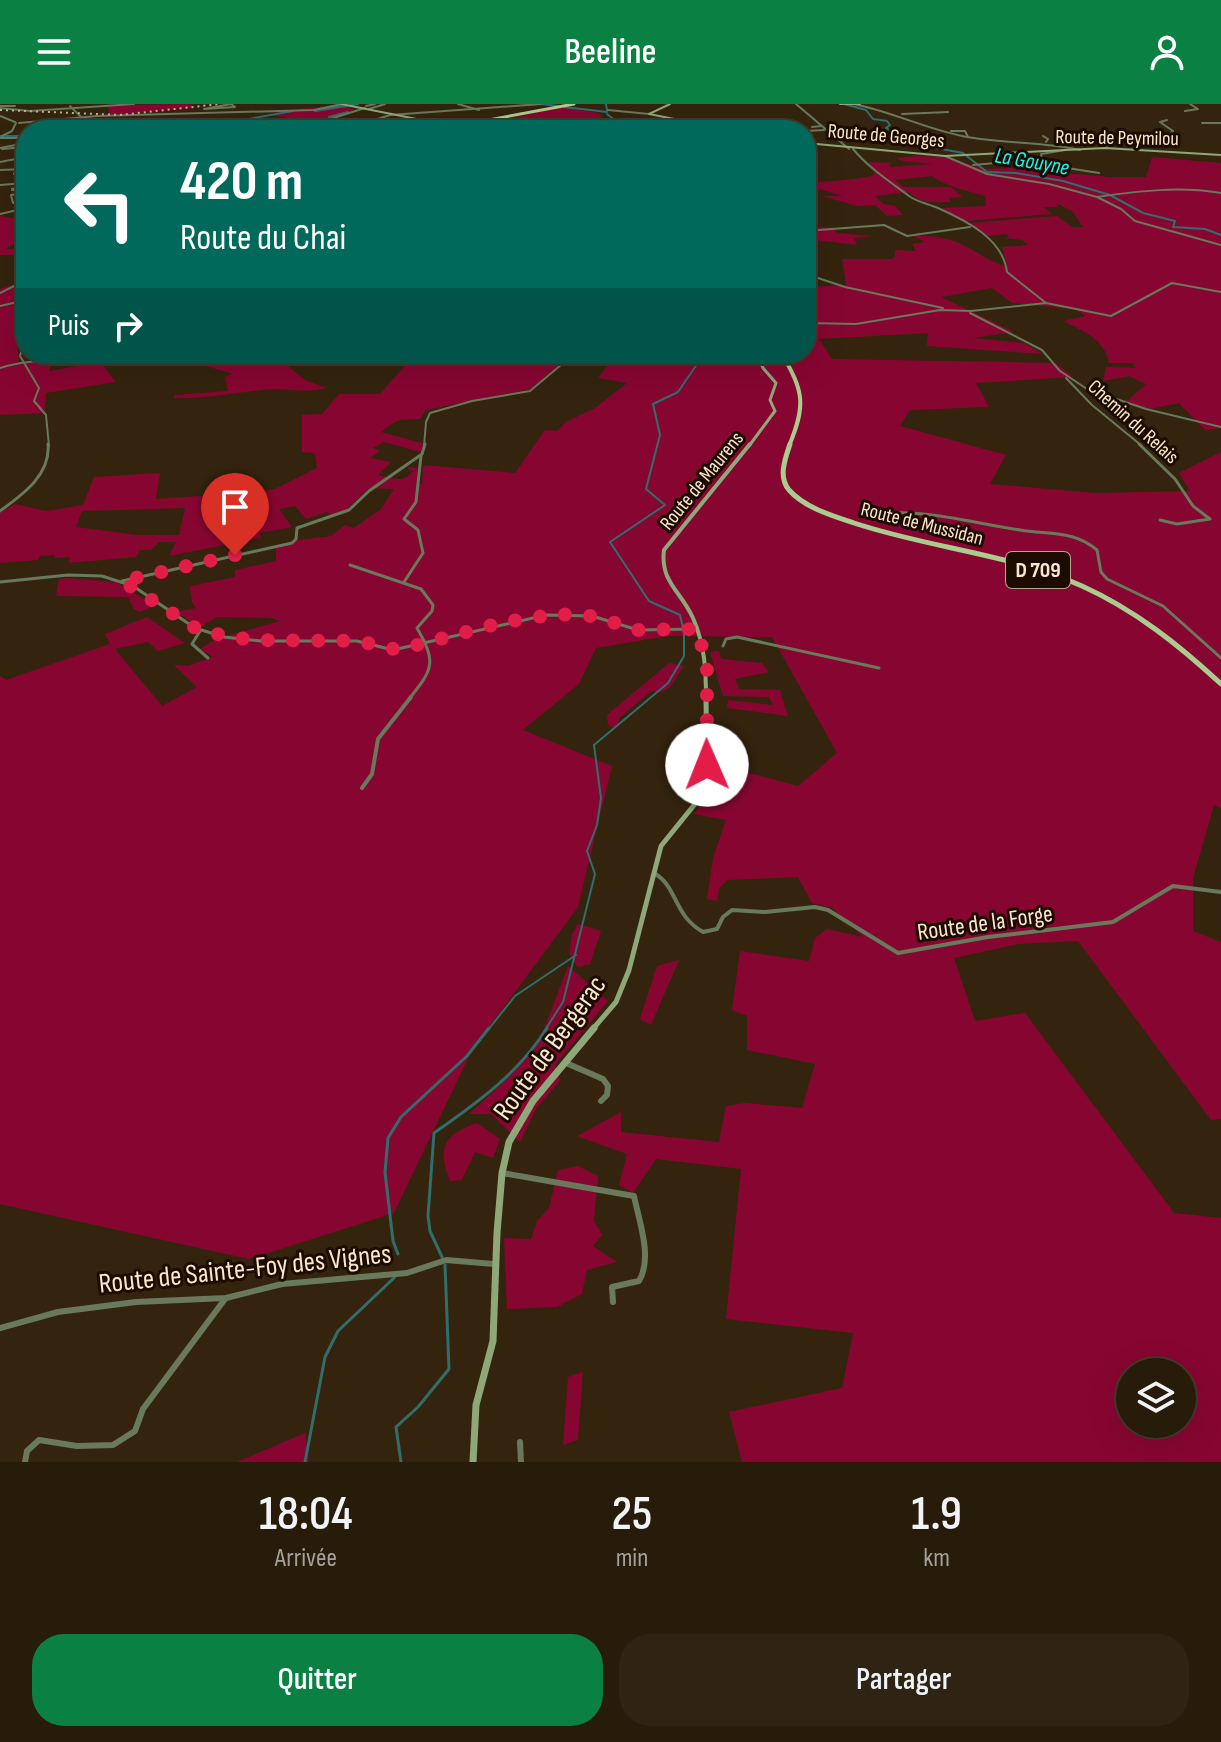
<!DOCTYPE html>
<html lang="fr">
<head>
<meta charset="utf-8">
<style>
  body { margin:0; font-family:"Sofia Sans Condensed",sans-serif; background:#2f2413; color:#f1f3f6; height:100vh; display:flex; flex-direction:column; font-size:30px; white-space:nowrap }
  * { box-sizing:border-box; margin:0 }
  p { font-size:26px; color:#a4a19c }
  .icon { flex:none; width:44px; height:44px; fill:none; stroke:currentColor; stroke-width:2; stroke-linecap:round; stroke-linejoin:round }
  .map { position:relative; height:1358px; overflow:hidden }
  .details { display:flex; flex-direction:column; background:#271b0a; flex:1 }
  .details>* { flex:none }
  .hud { position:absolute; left:16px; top:16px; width:800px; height:244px; border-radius:32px; box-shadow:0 8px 32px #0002,0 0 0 2px #43392b; background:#00695c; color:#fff; overflow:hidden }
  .buttons { position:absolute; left:1116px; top:1254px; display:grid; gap:16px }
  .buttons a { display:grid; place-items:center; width:80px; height:80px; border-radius:50%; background:#271b0a; box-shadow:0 8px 32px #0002,0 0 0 2px #43392b; font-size:40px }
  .pin { position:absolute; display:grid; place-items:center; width:68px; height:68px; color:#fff; margin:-82px -34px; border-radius:50% 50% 50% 0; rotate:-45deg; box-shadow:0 0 8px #0007 }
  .pin .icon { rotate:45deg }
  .me { position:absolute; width:88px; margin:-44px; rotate:359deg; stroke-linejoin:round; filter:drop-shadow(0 0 6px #0008) }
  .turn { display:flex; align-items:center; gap:28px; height:168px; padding:0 32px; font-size:36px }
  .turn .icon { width:104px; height:104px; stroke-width:2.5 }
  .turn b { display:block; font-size:56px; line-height:68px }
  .then { display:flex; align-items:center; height:76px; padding:0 32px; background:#0003; gap:16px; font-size:30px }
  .eta { display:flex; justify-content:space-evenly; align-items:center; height:136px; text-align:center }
  .eta b { font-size:48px; font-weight:600; line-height:56px }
  .button { display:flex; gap:16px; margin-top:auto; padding:16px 32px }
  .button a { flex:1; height:92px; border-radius:32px; background:#0b8043; color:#fff; font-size:32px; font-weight:600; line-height:92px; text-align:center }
  .button a+a { background:#2f2413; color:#f1f3f6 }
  header { display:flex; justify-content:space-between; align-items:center; height:104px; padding:0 32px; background:#0b8043; color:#fff; font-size:36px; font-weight:600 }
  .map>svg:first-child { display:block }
  .green { fill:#870631; fill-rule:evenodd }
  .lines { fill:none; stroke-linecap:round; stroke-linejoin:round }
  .stream-far1 { stroke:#306e6c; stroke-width:2 }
  .stream { stroke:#306e6c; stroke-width:3 }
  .street-far3 { stroke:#69795c; stroke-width:2 }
  .street-far2 { stroke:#69795c; stroke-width:3 }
  .street-far1 { stroke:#69795c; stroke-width:4 }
  .street { stroke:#69795c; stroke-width:6 }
  .secondary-far4 { stroke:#8ea879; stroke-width:2 }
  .secondary-far3 { stroke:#8ea879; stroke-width:3 }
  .secondary-far2 { stroke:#8ea879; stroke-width:4 }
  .secondary-far1 { stroke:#8ea879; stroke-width:5 }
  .secondary { stroke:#8ea879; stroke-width:7 }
  .primary-far2 { stroke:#aacc8f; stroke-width:3 }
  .primary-far1 { stroke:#aacc8f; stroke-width:4 }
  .primary { stroke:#aacc8f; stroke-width:5 }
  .rail { stroke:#c5b097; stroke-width:2; stroke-dasharray:2 4; stroke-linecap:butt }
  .route { stroke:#e11d48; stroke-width:14; stroke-dasharray:0 25.2 }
  .labels { text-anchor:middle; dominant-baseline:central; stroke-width:6; stroke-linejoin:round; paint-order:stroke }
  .far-street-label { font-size:20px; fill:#fce6cb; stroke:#1c0c00 }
  .far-water-label { font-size:22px; font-style:italic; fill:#16faf4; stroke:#1c0c00 }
  .shield { fill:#1c0c00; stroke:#b9a58e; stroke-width:2 }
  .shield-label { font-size:22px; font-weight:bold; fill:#fce6cb }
  .street-label { font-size:24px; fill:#fce6cb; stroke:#1c0c00 }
  .near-street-label { font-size:28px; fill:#fce6cb; stroke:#1c0c00 }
</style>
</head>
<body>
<header><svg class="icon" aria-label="menu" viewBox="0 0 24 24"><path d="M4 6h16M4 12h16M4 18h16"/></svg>Beeline<svg class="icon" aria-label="person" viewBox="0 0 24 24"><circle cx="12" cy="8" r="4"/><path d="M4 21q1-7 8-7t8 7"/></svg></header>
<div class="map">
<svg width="1221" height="1358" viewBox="0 0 1221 1358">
  <rect width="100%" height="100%" fill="#34240e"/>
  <!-- green -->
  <g class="green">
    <polygon points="191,0 193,4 109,11 108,1"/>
    <path d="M343 1 354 6 315 18 271 11C283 3 325 5 343 1Z"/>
    <polygon points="561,3 598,9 603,14 577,15 578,19 524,23 583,20 614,26 462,24"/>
    <path d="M917 52 945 53 986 65 1010 64 1110 73H1146L1152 53 1221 59V324L1205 326 1179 299 1151 305 1126 298 1146 280 1129 272 1103 277 1106 263 1136 264 1132 259H1109C1105 235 1083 227 1063 217L1086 212 1075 205 1012 199 992 184 941 193 1014 228 973 234 1024 239 1043 250 927 242 928 229 819 235 832 255 1055 259 1073 273 976 279 989 303 910 306 900 322 1006 351 990 380 1097 389 1190 387 1179 369 1221 348V704L1214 701 1193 774V827L1221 838V1015L1211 1016 1078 837 1018 840 954 854 975 917 1025 909 1174 1109 1221 1114V1358H742L729 1308 842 1284 853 1229 726 1215 741 1065 656 1055 633 1089 619 1081 627 1050 577 1032 621 1008V1028L719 1038 726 1002 745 999 802 1004 815 960 747 946V912L732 906 740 847 809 857 815 834 827 825 863 833 832 804 812 799 798 773 728 776 719 784 717 797 707 795 713 754 726 716 694 710 699 703H712L731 692 727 677 711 681 714 665 741 667 798 682 837 649 772 533 668 532 596 544 579 580 523 626 612 662 578 803 472 946 394 1109 249 1155 0 1100V572L6 576 110 540 105 530 147 513 185 539 158 547 148 538 115 545 162 602 197 583 174 561 188 562 213 553 200 545 216 535 280 517 272 514 218 513 200 523 176 508 196 504 192 498 190 482 235 473V466L276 457V444L299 436 331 432 345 421 354 424 381 405 394 385 369 384 347 405 331 412 327 408 306 415 295 402 279 405 292 423 260 429 261 434 169 452 176 438H159L151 446H140L136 453 69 459 70 453 55 454 54 451 40 452 38 456 0 459V409L15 400 46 407 83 401 94 373 160 369 156 395 257 388 275 385 317 364 315 349 302 348V311L322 310 339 290H380L415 250H571L532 285 426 306 420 315C396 316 399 314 381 328L425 340 420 348 384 338 373 344 380 347 370 354 391 358 378 371C391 374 404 380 413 367L407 365 409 363 417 364V381L422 380 423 361 515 369 545 326 557 327 566 318 595 304 627 279 598 274 617 250H806V183L846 181 842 155H892L895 152V146L916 147 912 140 925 138 913 132C929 131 951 134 965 142 978 148 990 159 1007 162L1002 143 1028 141 1022 136 1004 134 1009 133 1006 130 987 132 969 119 1057 112 1072 123H1083L1072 107 1056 99 1058 103H1043L1052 110 965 117 942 104 986 102 985 92C966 86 949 84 932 72L895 76 903 83H951L962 93 949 94 951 98C936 98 920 101 909 88L875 92 883 100 895 102 903 111 887 112 875 101 857 102 823 92H843L819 85 815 90 806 91V80C829 76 853 77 875 71L869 58 893 59 889 61 892 63 933 60 902 57 897 54ZM185 404 179 431H137L76 423 82 407ZM1130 1268H1182V1320H1130Z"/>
    <polygon points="26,109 26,134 5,145 22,145 15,151 0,151 0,112 14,114"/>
    <polygon points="833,123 837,129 872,132 854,134 857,141 806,135 806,124"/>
    <polygon points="12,181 24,182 13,188 26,191 26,215 22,217 22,224 26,228 17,240 19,256 16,258 52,257 49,267 83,261 83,256 97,254 116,278 46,289 44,309 0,311 0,202 16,198 0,201 0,185"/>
    <path d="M208 250H273L305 276 326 284C309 289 292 285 275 285 241 287 209 295 174 294V291L228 287 225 273 233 270 193 258Z"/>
    <polygon points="67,474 116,478 155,502 139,508 134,505 128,493 56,492 59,475"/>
    <polygon points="719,547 721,555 762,559 769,568 735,575 739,585 780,586 788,612 727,604 728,596 773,601 769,593 723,592 710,548"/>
    <polygon points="669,559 684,562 670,583 660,589 652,587 619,614 619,622 614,624 608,621 607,611"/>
    <polygon points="578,820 601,827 590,860 578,863 569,850 572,830"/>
    <polygon points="679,856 651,921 640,915 657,862"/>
    <polygon points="568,862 608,897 555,961 560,977 536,1005 520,1038 491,1010 469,1010 506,976 542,930"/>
    <path d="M477 1019 500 1035 493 1054 475 1048 462 1076 450 1077C437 1044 443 1031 477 1019Z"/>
    <polygon points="578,1062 598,1072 594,1117 602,1131 593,1142 617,1158 587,1166 582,1190 557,1203 507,1205 504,1134 531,1135 537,1117 549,1104 558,1066"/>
    <polygon points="583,1268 578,1336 563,1341 568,1273"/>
    <polygon points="305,1329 309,1358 237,1358"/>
  </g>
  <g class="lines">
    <!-- stream-far1 -->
    <g class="stream-far1">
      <polyline points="542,0 558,2"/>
      <polyline points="606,0 607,6"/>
      <polyline points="844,0 866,6 873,15 887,17 890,21 886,24 909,39 963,49 987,68 1016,69 1063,77 1110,91 1143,109 1175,117 1173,123 1205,125 1221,131"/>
      <polyline points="564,3 607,8"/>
      <polyline points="324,5 341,1"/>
      <polyline points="315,7 358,0"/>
      <polyline points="607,10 617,18 613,23 618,26"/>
      <polyline points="329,13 348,8"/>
      <polyline points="496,16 507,19"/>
      <polyline points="0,32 19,32 27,24 90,18 243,16 293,7"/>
      <polyline points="683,524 680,511 649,497 610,438 665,401 646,385 660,331 653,300 678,288 704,250"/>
      <polyline points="488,926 515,892 576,851"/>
      <polyline points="545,926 563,898 595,770 587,747 597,721 601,694 594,641 668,579 684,552 684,527"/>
    </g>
    <!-- stream -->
    <g class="stream">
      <polyline points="398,1150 393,1137 385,1068 388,1034 401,1013 467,952 489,924"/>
      <path d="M442 1153 430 1127 428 1112 434 1029C477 999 519 969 547 924"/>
      <polyline points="305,1358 325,1253 338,1227 395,1173"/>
      <polyline points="401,1358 396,1323 418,1303 449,1265 445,1161"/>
    </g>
    <!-- street-far3 -->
    <g class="street-far3">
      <polygon points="231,0 235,3 204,5"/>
      <polyline points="458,0 479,6"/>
      <polyline points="796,0 849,45"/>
      <path d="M854 0C892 8 927 25 962 32 1001 40 1041 37 1080 46"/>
      <polyline points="0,2 15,2"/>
      <polyline points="70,2 94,26"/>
      <polyline points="366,2 375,0"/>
      <polyline points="0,4 30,7 134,0"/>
      <polyline points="369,5 385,0"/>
      <polyline points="608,6 649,10"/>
      <polyline points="1185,7 1198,5 1190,0"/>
      <polyline points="902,10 948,8"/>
      <polyline points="0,12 15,18"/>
      <polyline points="743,18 752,26"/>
      <polyline points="19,19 97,12 314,6 342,0"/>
      <polyline points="370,19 402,26"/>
      <polyline points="1202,19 1221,19"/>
      <polyline points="715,23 721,21 717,17"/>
      <polyline points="812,23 822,22"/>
      <polyline points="316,24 311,25 324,26"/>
      <polyline points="144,26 208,26"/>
      <polyline points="246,26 250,24 248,22"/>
      <polyline points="295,26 365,4"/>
      <polyline points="362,26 368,18 390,11 541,0"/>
      <polyline points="806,27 824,26"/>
      <polyline points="951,27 965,27 968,33"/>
      <polyline points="2,32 12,27 16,19"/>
      <polyline points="1043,32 1048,35 1046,38"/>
      <polyline points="0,34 26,34"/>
      <polyline points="0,44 26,39"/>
      <polyline points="1105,44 1111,38 1170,30 1173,27 1160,18 1167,16"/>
      <polyline points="2,45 26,43"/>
      <path d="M853 45C869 64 889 77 909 92 917 98 929 100 938 104 967 117 1003 135 1007 168L1046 199"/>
      <polyline points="945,52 987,70 1049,80 1097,93 1121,105 1135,117 1221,141"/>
      <polyline points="1042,55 1061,63 1099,69"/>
      <polyline points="1042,55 1041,50 1065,46"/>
      <polyline points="26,56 21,57 14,70 26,70"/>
      <polyline points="0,58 26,53"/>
      <polyline points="973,61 1042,55"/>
      <polyline points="0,66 26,65"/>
      <polyline points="0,81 26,79"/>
      <polygon points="16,84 16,86 12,86 12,85"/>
      <polyline points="26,89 11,91 13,99 26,98"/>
      <path d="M1097 93C1139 87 1179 82 1221 89"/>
      <polyline points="0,110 26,104"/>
      <polyline points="806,111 816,125"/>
      <polyline points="806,127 884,121 907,132 970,123"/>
      <polyline points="806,170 845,183 943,204"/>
      <polyline points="0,189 26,176"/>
      <polyline points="0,202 26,196"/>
      <polyline points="970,209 1042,246 1060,267 1087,285 1146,305 1221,323"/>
      <polyline points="806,219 856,220 940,206 971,207 1046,199 1111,212 1172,179 1221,188"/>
      <polyline points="26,230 20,252 39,284 34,297 46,311 49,342"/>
      <path d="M0 264C36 252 73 260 109 250"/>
      <polyline points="1066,274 1092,301 1142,342"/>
      <polyline points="424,342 426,318 430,309 472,297 530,287 574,250"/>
    </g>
    <!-- street-far2 -->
    <g class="street-far2">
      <polyline points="1139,340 1175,375 1193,402 1210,415 1177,420 1160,416"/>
      <path d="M0 407C22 391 51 371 48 340"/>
      <path d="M864 412C919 402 966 418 1020 426 1048 431 1074 426 1097 446L1101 468 1107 475 1163 502 1221 554"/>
      <path d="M350 461 421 485 433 501 432 507 417 524C437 559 433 565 409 595"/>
      <polyline points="122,477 292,439 296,435 297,424 349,406 369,387 422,350 425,340"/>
      <polyline points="0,478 68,471 102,472 133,482 195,524 224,533 261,537 357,537 393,546 546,511 592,512 638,526 697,525"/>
      <polyline points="404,478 423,449 418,426 404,415 416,398 421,352"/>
      <polyline points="200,527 192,540 208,554"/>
      <polyline points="723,542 726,535 737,533 879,564"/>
    </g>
    <!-- street-far1 -->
    <g class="street-far1">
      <polyline points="362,684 372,670 378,635 411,593"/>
      <path d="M654 769C678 783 673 811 703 828L717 825 723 813 732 806 765 808 815 803 828 806 898 849 988 833 1113 818 1173 782 1221 788"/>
    </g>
    <!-- street -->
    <g class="street">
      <polyline points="566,959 603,975 608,982 607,991 601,997"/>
      <path d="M502 1069 634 1092C639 1117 653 1154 639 1177L612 1183 613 1198"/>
      <polyline points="0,1224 58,1208 136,1198 226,1194 282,1180 407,1169 446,1156 494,1160"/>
      <polyline points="520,1338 521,1358"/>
      <polyline points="25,1358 27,1347 39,1336 77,1342 113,1341 135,1327 143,1305 225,1195"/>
    </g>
    <!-- secondary-far4 -->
    <g class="secondary-far4">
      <polyline points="341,0 452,22"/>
      <polyline points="670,0 649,10 730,26"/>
      <polyline points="840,0 860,0"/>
      <polyline points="806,39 945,52 1105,44 1221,51"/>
    </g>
    <!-- secondary-far3 -->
    <polyline class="secondary-far3" points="749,342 775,307 770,296 776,279 763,264 757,250"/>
    <!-- secondary-far2 -->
    <path class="secondary-far2" d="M706 595C706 566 705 542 693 514 681 487 660 478 664 446L750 340"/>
    <!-- secondary-far1 -->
    <polyline class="secondary-far1" points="592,926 616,898 629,866 661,742 699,695 707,677 706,593"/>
    <!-- secondary -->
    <polyline class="secondary" points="473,1358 476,1301 493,1237 497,1129 502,1069 509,1038 533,997 594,924"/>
    <!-- primary-far2 -->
    <g class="primary-far2">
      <polygon points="454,22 459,24 448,24"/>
      <polyline points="456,22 574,0"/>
    </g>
    <!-- primary-far1 -->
    <path class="primary-far1" d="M782 250C804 288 806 301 789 342"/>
    <!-- primary -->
    <path class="primary" d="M790 340C785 355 778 373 789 386 805 404 833 412 854 419 929 444 1011 450 1082 482 1135 506 1179 541 1221 580"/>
    <!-- rail -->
    <polyline class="rail" points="0,6 120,11 220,0"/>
  </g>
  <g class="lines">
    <!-- route -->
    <polyline class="route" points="235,451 122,477 200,527 251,536 358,537 398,546 500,519 556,510 592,512 638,526 697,525 707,561 707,661"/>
  </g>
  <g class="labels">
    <!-- far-street labels -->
    <g class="far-street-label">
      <text transform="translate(886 32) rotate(5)">Route de Georges</text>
      <text transform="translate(1117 34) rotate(1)">Route de Peymilou</text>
      <text transform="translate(1133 318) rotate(42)">Chemin du Relais</text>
      <text transform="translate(702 377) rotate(-51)">Route de Maurens</text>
      <text transform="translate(922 420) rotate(14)">Route de Mussidan</text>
    </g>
    <!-- far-water labels -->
    <g class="far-water-label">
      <text transform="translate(1032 58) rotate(10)">La Gouyne</text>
    </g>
    <!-- shield labels -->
    <rect class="shield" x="1006" y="448" width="64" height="36" rx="6"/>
    <g class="shield-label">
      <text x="1038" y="466">D 709</text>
    </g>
    <!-- street labels -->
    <g class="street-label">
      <text transform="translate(985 819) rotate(-8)">Route de la Forge</text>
    </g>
    <!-- near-street labels -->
    <g class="near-street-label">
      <text transform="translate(550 944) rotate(-54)">Route de Bergerac</text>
      <text transform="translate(245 1165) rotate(-6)">Route de Sainte-Foy des Vignes</text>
    </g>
  </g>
</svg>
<div class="buttons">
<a><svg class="icon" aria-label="layers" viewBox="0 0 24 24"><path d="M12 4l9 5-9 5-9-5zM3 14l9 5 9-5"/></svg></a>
</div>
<div class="pin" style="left:235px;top:451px;background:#d93025"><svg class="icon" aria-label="arrive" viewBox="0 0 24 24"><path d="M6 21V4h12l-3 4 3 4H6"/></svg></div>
<svg class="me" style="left:707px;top:661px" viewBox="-20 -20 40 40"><circle r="19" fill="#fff"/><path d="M0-13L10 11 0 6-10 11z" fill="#e11d48"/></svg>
<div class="hud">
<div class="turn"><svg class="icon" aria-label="left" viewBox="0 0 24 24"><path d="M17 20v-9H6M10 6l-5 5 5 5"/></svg><div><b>420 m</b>Route du Chai</div></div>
<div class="then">Puis<svg class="icon" aria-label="right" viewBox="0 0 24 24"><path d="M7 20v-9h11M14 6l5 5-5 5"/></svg></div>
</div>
</div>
<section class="details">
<div class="eta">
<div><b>18:04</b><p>Arrivée</p></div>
<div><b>25</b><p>min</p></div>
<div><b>1.9</b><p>km</p></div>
</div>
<div class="button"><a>Quitter</a><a>Partager</a></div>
</section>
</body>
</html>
